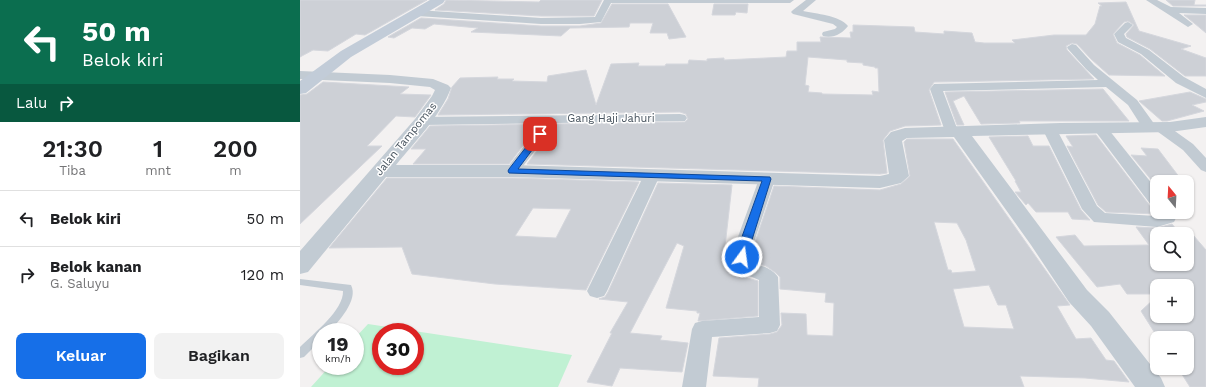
<!DOCTYPE html>
<html lang="id">
<head>
<meta charset="utf-8">
<style>
  body { margin:0; font-family:"Work Sans",sans-serif; background:#f2f2f2; color:#202124; height:100vh; display:flex; flex-direction:column; font-size:15px; white-space:nowrap }
  * { box-sizing:border-box; margin:0 }
  p { font-size:13px; color:#757577 }
  .icon { flex:none; width:22px; height:22px; fill:none; stroke:currentColor; stroke-width:2; stroke-linecap:round; stroke-linejoin:round }
  .map { position:relative; flex:1; overflow:hidden }
  .drawer { display:flex; flex-direction:column; background:#fff; width:300px }
  .drawer>* { flex:none }
  .top-card { background:#0b6e4f; color:#fff; overflow:hidden }
  .needle { width:26px; rotate:342deg }
  .controls { position:absolute; left:850px; top:175px; display:grid; gap:8px }
  .controls a { display:grid; place-items:center; width:44px; height:44px; border-radius:8px; background:#fff; box-shadow:0 1px 3px #0004; font-size:20px }
  .speed { position:absolute; left:12px; top:323px; display:flex; gap:8px; font-size:20px; font-weight:700; text-align:center }
  .speed>* { display:grid; place-content:center; width:52px; height:52px; border-radius:50%; background:#fff; box-shadow:0 1px 3px #0004; line-height:1 }
  .speed small { font-size:10px; font-weight:400 }
  .speed .limit { border:6px solid #d22; background:#fff; color:#111 }
  .pin { position:absolute; display:grid; place-items:center; width:34px; height:34px; color:#fff; margin:-17px; border-radius:8px; box-shadow:0 2px 6px #0006 }
  .me { position:absolute; width:44px; margin:-22px; rotate:14deg; stroke-linejoin:round; filter:drop-shadow(0 0 3px #0008) }
  .turn { display:flex; align-items:center; gap:14px; height:84px; padding:0 16px; font-size:18px }
  .turn .icon { width:52px; height:52px; stroke-width:2.5 }
  .turn b { display:block; font-size:28px; line-height:34px }
  .then { display:flex; align-items:center; height:38px; padding:0 16px; background:#0003; gap:8px; font-size:15px }
  .eta { display:flex; justify-content:space-evenly; align-items:center; height:68px; text-align:center }
  .eta b { font-size:24px; font-weight:600; line-height:28px }
  .cta { display:flex; gap:8px; margin-top:auto; padding:8px 16px }
  .cta a { flex:1; height:46px; border-radius:8px; background:#166fe8; color:#fff; font-size:16px; font-weight:600; line-height:46px; text-align:center }
  .cta a+a { background:#f2f2f2; color:#202124 }
  ul { padding:0; list-style:none }
  li { display:flex; align-items:center; gap:12px; height:56px; padding:0 16px; border-top:1px solid #e0e0e0 }
  li div { flex:1 }
  li b { display:block; font-size:15px }
  li em { font-style:normal }
  main { display:flex; flex:1; min-height:0 }
  .map>svg:first-child { display:block }
  .green { fill:#c0f1d3; fill-rule:evenodd }
  .building { fill:#cdd0d6; stroke:#d5d7dd; fill-rule:evenodd }
  .lines { fill:none; stroke-linecap:round; stroke-linejoin:round }
  .service { fill:#c2cbd3; fill-rule:evenodd }
  .minor { fill:#c2cbd3; fill-rule:evenodd }
  .tertiary { fill:#c2cbd3; fill-rule:evenodd }
  .secondary { fill:#c2ccd8; fill-rule:evenodd }
  .route { fill:#166fe8; stroke:#0e4897 }
  .labels { text-anchor:middle; dominant-baseline:central; stroke-width:3; stroke-linejoin:round; paint-order:stroke }
  .street-label { font-size:11px; fill:#48545f; stroke:#fff }
</style>
</head>
<body>
<main>
<section class="drawer">
<div class="top-card">
<div class="turn"><svg class="icon" aria-label="left" viewBox="0 0 24 24"><path d="M17 20v-9H6M10 6l-5 5 5 5"/></svg><div><b>50 m</b>Belok kiri</div></div>
<div class="then">Lalu<svg class="icon" aria-label="right" viewBox="0 0 24 24"><path d="M7 20v-9h11M14 6l5 5-5 5"/></svg></div>
</div>
<div class="eta">
<div><b>21:30</b><p>Tiba</p></div>
<div><b>1</b><p>mnt</p></div>
<div><b>200</b><p>m</p></div>
</div>
<ul>
<li><svg class="icon" aria-label="left" viewBox="0 0 24 24"><path d="M17 20v-9H6M10 6l-5 5 5 5"/></svg><div><b>Belok kiri</b></div><em>50 m</em></li>
<li><svg class="icon" aria-label="right" viewBox="0 0 24 24"><path d="M7 20v-9h11M14 6l5 5-5 5"/></svg><div><b>Belok kanan</b><p>G. Saluyu</p></div><em>120 m</em></li>
</ul>
<div class="cta"><a>Keluar</a><a>Bagikan</a></div>
</section>
<div class="map">
<svg width="906" height="387" viewBox="0 0 906 387">
  <rect width="100%" height="100%" fill="#f3f1f1"/>
  <!-- green -->
  <path class="green" d="M68 324 272 355 258 387H11L30 366H55V338ZM81 332H115V366H81Z"/>
  <!-- building -->
  <g class="building">
    <polygon points="0,0 127,0 65,35 56,34 28,51 13,50 0,57"/>
    <polygon points="146,0 239,2 241,0 302,0 294,16 241,16 135,10 144,4"/>
    <polygon points="866,0 895,0 894,5 906,5 906,6 873,6"/>
    <path d="M826 2 839 31 891 46 881 49 906 58V76H885L850 49 827 37 826 34 834 25 828 21 824 22 813 34 817 43 840 55 865 76 809 75 791 59 777 44 772 43 766 46 767 50 794 79 634 82 629 90 641 125 605 126 590 131 583 140 587 173 580 174 227 164 248 136 246 131 240 130 234 131 209 164H113L126 149H111L130 126 385 122 388 119 386 114 380 112 138 115 148 99 152 87 160 78 198 77 197 79H214L212 81 247 82 248 76 286 70 296 105 311 64 339 63 338 66H365L366 64H388L389 60 407 61V59L424 58V60L486 57 487 51H497V42H521L520 37 551 38 550 32H553V25L614 27 615 32 644 34V31L672 33 675 42 684 43H715L712 40 754 35H786L795 24 800 6H802L798 3ZM508 57 547 60V62L563 63V65L575 67V68H578L579 92 572 91 573 95 522 94V93L508 92 509 86 505 85Z"/>
    <polygon points="312,4 368,4 386,37 369,39 367,33 350,33 353,23 330,23 329,27 270,28 261,36 171,32 178,28 134,24 125,29 112,28 94,38 88,37 121,18 241,26 280,26 301,23"/>
    <polygon points="414,4 448,4 447,13 436,12 435,15 412,15"/>
    <polygon points="884,15 906,15 906,33 894,23"/>
    <polygon points="23,82 109,87 100,94 131,95 115,117 96,116 67,146 82,146 0,224 0,95 7,94"/>
    <polygon points="803,89 829,121 719,121 720,123 681,124 664,96 653,101 664,125 657,125 645,92"/>
    <polygon points="890,92 906,99 906,102 892,105 904,111 867,121 862,121 839,101"/>
    <polygon points="796,135 850,206 857,207 858,214 806,212 798,205 767,146 773,147 766,136"/>
    <polygon points="728,136 733,146 749,146 781,210 790,220 772,219 768,212 736,212 728,203 726,205 715,192 721,192 715,181 716,181 689,137"/>
    <path d="M607 139H653L770 305 757 306 776 339 791 338 806 360 814 361 829 382 785 378 720 376 724 387H458L459 378 413 376 419 338 470 334 477 332 482 325 481 313 506 314 507 335 533 336 534 303 525 302 526 293 480 289V277L476 273 466 266 452 262 454 245 474 186 580 190 601 184 610 176 604 142ZM634 222 657 223 666 240 676 271 652 273 651 270H648ZM689 285 698 305H706L714 329 664 327 653 289Z"/>
    <polygon points="841,148 858,149 883,182 853,182 831,155 847,156"/>
    <path d="M87 178H212L339 182 286 290 195 284 112 274 102 247 29 248ZM233 208 271 209 256 238 215 236Z"/>
    <polygon points="358,183 432,185 423,264 430,265 433,274 458,281 458,316 398,321 400,313 397,313 397,311 366,308 384,246 377,243 330,333 362,336 360,340 388,343 382,372 320,368 312,386 287,382 312,333 310,333 328,302 299,299 305,297 308,292"/>
    <polygon points="872,224 880,234 857,234 857,264 887,264 887,228 906,250 906,387 890,387 878,368 887,368 887,338 858,338 841,311 854,299 857,303 857,316 887,316 887,286 857,286 857,294 827,294 820,284 797,287 756,237 775,235 784,246 849,245 836,227 857,228"/>
  </g>
  <g class="lines">
    <!-- service -->
    <path class="service" d="M0 279 51 285C59 300 38 322 29 332H21V340L4 357 0 358V347C13 334 44 310 43 291L0 285Z"/>
    <!-- minor -->
    <g class="minor">
      <polygon points="304,0 494,0 490,3 311,3 301,22 280,24 241,24 117,16 112,13 117,10 241,18 295,17"/>
      <path d="M506 0H516L503 11C516 14 539 15 548 26 543 33 533 39 523 36L522 34 523 32 535 29 537 27 533 24 493 14 491 12 493 10Z"/>
      <polygon points="846,0 857,0 871,7 906,8 906,14 879,13 893,24 888,27"/>
      <polygon points="828,22 833,25 824,34 826,38 849,50 884,77 906,89 906,98 876,83 841,54 818,42 814,34 825,23"/>
      <polygon points="772,44 776,45 794,65 837,100 855,125 860,123 865,124 893,144 906,158 906,172 901,170 883,150 854,129 849,131 844,130 828,105 806,87 643,91 658,131 656,134 651,135 646,134 630,89 634,84 798,80 786,69 768,49 767,47"/>
      <polygon points="380,114 385,115 387,118 385,121 122,125 117,124 115,121 117,118 122,117"/>
      <polygon points="749,124 754,125 756,128 797,206 805,213 856,216 860,215 858,212 875,212 877,216 874,222 857,227 794,222 782,209 742,128 744,125"/>
      <polygon points="800,124 805,125 857,190 857,206 851,205 793,128 795,125"/>
      <polygon points="240,131 245,132 247,135 217,174 212,176 207,174 204,171 207,168 235,132"/>
      <polygon points="352,170 357,172 360,175 307,291 304,296 297,298 290,296 287,291 344,175 347,172"/>
      <path d="M467 174 472 176 475 179 453 245 450 263C460 265 472 268 478 277L480 325 477 331 470 333 412 337 406 387H382L392 329 395 323 402 321 459 317V280L452 277 433 273 431 268 435 245 459 179 462 176Z"/>
    </g>
    <!-- tertiary -->
    <path class="tertiary" d="M0 71 90 75 133 79 148 85 151 88C141 115 114 143 96 165H212L580 176 589 174 584 140 591 132 605 128 760 123 870 122 906 117V127L870 132 672 136 787 290 809 312 861 378 865 387H835L791 326 769 302 731 245 654 137 607 138 602 141 609 176 601 183 580 188 212 177H86L8 272 0 274V251L115 119 132 96 135 90 130 87 90 83 0 79Z"/>
    <!-- secondary -->
    <polygon class="secondary" points="130,0 145,0 143,3 51,57 6,93 0,94 0,81 41,51"/>
  </g>
  <!-- route -->
  <polygon class="route" points="240,132 244,134 218,169 470,177 471,179 446,259 438,259 437,257 439,245 462,181 209,173 208,171 209,169 237,133"/>
  <g class="labels">
    <!-- street labels -->
    <g class="street-label">
      <text x="311" y="118">Gang Haji Jahuri</text>
      <text transform="translate(106 139) rotate(-51)">Jalan Tampomas</text>
    </g>
  </g>
</svg>
<div class="controls">
<a><svg class="needle" viewBox="-14 -14 28 28"><path d="M0-13l5 13h-10z" fill="#e53935"/><path d="M0 13l5-13h-10z" fill="#757577"/></svg></a>
<a><svg class="icon" aria-label="search" viewBox="0 0 24 24"><circle cx="10" cy="10" r="6"/><path d="M15 15l6 6"/></svg></a>
<a>+</a>
<a>−</a>
</div>
<div class="speed"><div>19<small>km/h</small></div><div class="limit">30</div></div>
<div class="pin" style="left:240px;top:134px;background:#d93025"><svg class="icon" aria-label="arrive" viewBox="0 0 24 24"><path d="M6 21V4h12l-3 4 3 4H6"/></svg></div>
<svg class="me" style="left:442px;top:257px" viewBox="-20 -20 40 40"><circle r="17" fill="#166fe8" stroke="#fff" stroke-width="3"/><path d="M0-11L8 9 0 5-8 9z" fill="#fff"/></svg>
</div>
</main>
</body>
</html>
